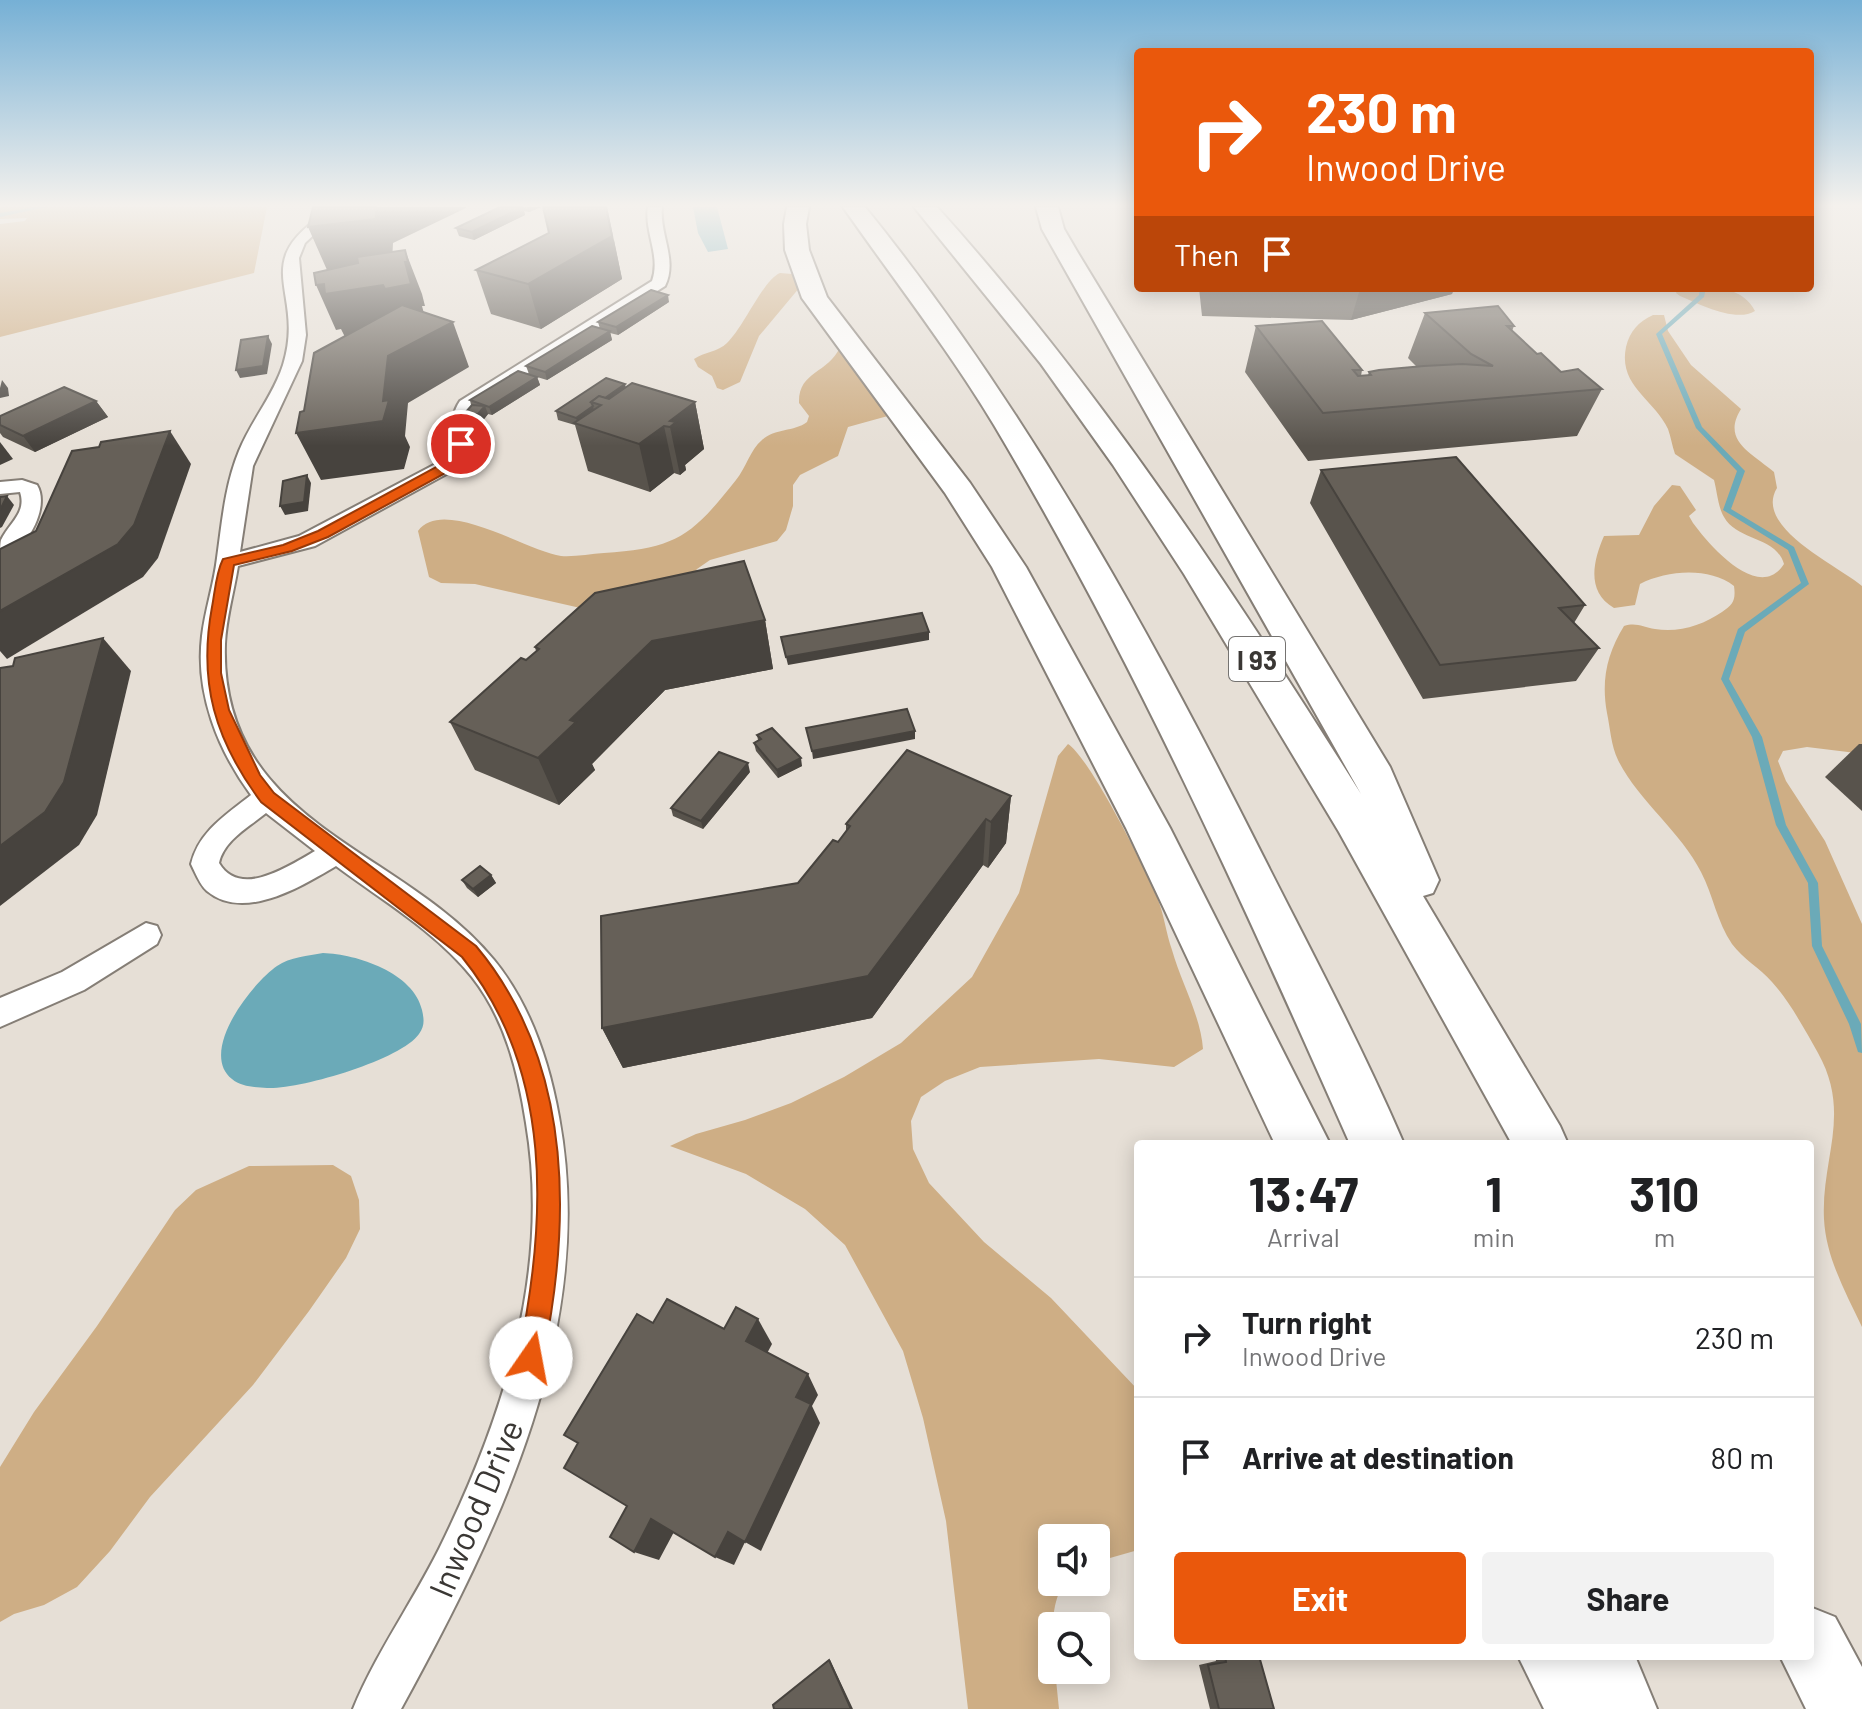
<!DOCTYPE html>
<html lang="en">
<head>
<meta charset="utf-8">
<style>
  body { margin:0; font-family:Barlow,sans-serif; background:#f2f2f2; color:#202124; height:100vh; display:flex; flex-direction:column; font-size:30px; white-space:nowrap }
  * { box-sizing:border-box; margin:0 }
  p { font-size:26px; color:#757577 }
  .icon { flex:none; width:44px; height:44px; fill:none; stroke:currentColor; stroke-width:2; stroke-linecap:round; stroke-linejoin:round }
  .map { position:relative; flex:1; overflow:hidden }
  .details { position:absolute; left:1134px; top:1140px; width:680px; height:520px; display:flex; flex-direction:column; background:#fff; border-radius:8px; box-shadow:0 4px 20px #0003 }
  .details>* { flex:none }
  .hud { position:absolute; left:1134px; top:48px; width:680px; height:244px; border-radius:8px; box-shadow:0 4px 20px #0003; background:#ea580c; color:#fff; overflow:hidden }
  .controls { position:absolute; left:1038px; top:1524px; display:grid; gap:16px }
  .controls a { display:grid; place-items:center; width:72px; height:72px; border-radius:8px; background:#fff; box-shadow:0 4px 20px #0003; font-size:40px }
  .pin { position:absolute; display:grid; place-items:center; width:68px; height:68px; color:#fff; margin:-34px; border:4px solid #fff; border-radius:50%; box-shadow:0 2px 8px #0007 }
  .me { position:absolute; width:88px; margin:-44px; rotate:12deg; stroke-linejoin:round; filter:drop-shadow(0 0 6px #0008) }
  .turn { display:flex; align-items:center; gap:28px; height:168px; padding:0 40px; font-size:36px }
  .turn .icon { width:104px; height:104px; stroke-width:2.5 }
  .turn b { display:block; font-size:56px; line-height:68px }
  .then { display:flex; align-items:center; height:76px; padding:0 40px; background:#0003; gap:16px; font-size:30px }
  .eta { display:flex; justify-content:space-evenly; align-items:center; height:136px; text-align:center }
  .eta b { font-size:48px; font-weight:700; line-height:56px }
  .button { display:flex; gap:16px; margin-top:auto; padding:16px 40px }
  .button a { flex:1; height:92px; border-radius:8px; background:#ea580c; color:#fff; font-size:32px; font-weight:700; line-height:92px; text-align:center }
  .button a+a { background:#f2f2f2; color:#202124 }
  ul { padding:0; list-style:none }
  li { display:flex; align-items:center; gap:24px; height:120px; padding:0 40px; border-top:2px solid #e0e0e0 }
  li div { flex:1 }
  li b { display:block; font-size:30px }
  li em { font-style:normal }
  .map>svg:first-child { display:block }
  .green { fill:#ceae85 }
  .water { fill:#6baab8 }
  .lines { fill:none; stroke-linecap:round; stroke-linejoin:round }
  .stream { fill:#6baab8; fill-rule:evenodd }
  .street-casing { stroke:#857e76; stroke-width:4 }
  .highway-casing { stroke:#857e76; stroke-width:4 }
  .street { fill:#fff; fill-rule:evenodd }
  .highway { fill:#fff; fill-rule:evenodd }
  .wall { fill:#58534c }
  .shaded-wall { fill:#47433e }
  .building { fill:#666058; stroke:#47433e; stroke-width:2 }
  .route { fill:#ea580c; stroke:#983908; stroke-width:2 }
  .labels { text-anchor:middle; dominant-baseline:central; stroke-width:8; stroke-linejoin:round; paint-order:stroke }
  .shield { fill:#fff; stroke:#757371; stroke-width:2 }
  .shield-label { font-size:26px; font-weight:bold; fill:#3a3734 }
  .near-street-label { font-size:34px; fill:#3a3734; stroke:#fff }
</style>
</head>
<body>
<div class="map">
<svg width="1862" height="1709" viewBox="0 0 1862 1709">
  <rect width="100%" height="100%" fill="#e6dfd6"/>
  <!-- green -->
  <g class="green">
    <polygon points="0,207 267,207 254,273 0,337 0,224 25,221 27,218 0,219"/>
    <path d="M780 273 792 274 800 281V287L759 336 740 382 723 390 717 388 712 376 698 367 694 359C704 352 718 352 727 343 744 327 763 280 780 273Z"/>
    <path d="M1678 288C1705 288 1740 282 1755 311 1736 323 1699 304 1680 296L1676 293Z"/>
    <path d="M1653 315H1664L1668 331 1691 365 1741 409C1721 441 1752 453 1774 472L1777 488C1753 527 1837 565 1862 586V746L1856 753 1807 747 1783 751 1778 761 1786 781 1825 841 1862 924V1327C1846 1293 1826 1258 1824 1219 1821 1158 1852 1114 1818 1053 1805 1030 1790 1002 1772 982 1760 968 1743 959 1732 944 1717 922 1713 895 1701 872 1681 832 1637 799 1618 760 1611 746 1610 727 1607 713 1601 680 1607 654 1624 626 1636 622 1643 627 1655 629 1679 633 1703 625 1722 612 1733 605 1736 600 1734 586 1709 567 1668 570 1640 584L1635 605 1614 608C1586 592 1593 561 1604 536L1639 535 1654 506 1672 485 1680 486 1696 510 1689 516 1693 523C1709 545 1759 603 1784 564 1776 536 1737 541 1724 517 1718 507 1717 491 1714 480L1675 454C1672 446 1671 437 1668 429 1654 399 1618 386 1626 347 1630 331 1638 322 1653 315Z"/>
    <path d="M840 347 895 414 848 427 838 456 800 475 793 485V506L786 530 777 541 710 560 697 569 686 586 598 612 475 584 441 583 429 577 418 531C443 496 529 552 561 556 574 557 590 554 604 553 676 548 691 537 736 480 746 468 750 450 762 440 775 428 794 432 807 422L809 416 799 403C798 371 828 374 840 347Z"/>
    <path d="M1068 744C1090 758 1145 868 1157 897 1164 914 1166 933 1172 950 1181 982 1201 1017 1203 1049L1174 1067 1099 1059 980 1067 945 1081 921 1097 911 1121 913 1149 929 1183 984 1242 1051 1298 1138 1390V1550L1096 1562V1538H1052V1582H1066C1049 1599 1052 1646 1052 1670H1055L1059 1709H968L946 1521 923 1418 903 1351 845 1245 805 1209 746 1174 670 1146 696 1134 745 1120 791 1103 844 1077 901 1043 972 977 1019 893 1058 756Z"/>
    <polygon points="333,1165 351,1176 359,1200 360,1229 346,1258 309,1311 253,1385 150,1497 110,1551 77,1587 44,1605 14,1614 0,1622 0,1467 34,1412 97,1326 175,1210 196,1190 249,1166"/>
  </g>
  <!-- water -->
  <g class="water">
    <polygon points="693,207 717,207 728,249 708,252 698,233"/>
    <path d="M323 953C357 954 414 973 422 1010 424 1019 425 1026 419 1034 401 1060 298 1090 267 1088 255 1087 241 1087 232 1079 198 1052 252 983 277 966 290 957 308 956 323 953Z"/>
  </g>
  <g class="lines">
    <!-- stream -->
    <g class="stream">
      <polygon points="36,207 46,207 0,217 0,213"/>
      <polygon points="1700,288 1706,288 1704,297 1662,334 1702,427 1745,471 1731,509 1794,547 1809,584 1745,632 1729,679 1762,737 1786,825 1818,883 1822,946 1861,1024 1862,1053 1858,1052 1849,1024 1812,946 1808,883 1776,825 1752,737 1721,679 1738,629 1801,583 1788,550 1723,510 1737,471 1696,428 1656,334 1699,295"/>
    </g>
    <!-- street casing -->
    <g class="street-casing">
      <g id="street">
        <path d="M335 207H352L321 228 305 243 299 258 306 335 302 361 253 466 240 552 299 536 447 458C455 439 447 420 460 401L652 281C661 256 644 232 648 207H662C659 234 678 260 665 286L473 408C465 428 474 447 461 466L315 546 238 566C234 592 226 618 225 644 219 825 402 847 494 960 530 1004 549 1061 559 1117 598 1328 500 1528 401 1709H353C376 1653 412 1603 439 1549 504 1417 551 1270 526 1123 518 1071 505 1019 472 977 435 931 383 901 336 866 302 886 244 922 207 891 200 885 195 872 191 864 199 831 226 815 251 795 218 750 195 693 202 636 205 610 214 584 217 558 222 522 225 485 239 451 251 421 273 396 283 365 307 288 242 263 335 207ZM266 813 315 851C289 866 240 899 219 863 224 840 249 827 266 813Z"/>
        <path d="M22 480 37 485C51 508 25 553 0 559 0 554 0 544 1 540 9 523 27 513 20 492L0 494V482Z"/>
        <polygon points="146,923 157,926 161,935 157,944 84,990 0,1027 0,998 62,972"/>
      </g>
    </g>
    <!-- highway casing -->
    <g class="highway-casing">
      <g id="highway">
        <polygon points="787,207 809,207 806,224 809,250 827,297 970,483 1026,567 1170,828 1330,1144 1275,1144 1126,828 992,567 945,493 802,298 785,250 784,224"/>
        <path d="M843 207H865C1025 405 1149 629 1263 856 1311 951 1362 1046 1404 1144H1350C1242 900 1131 655 994 425 948 349 894 280 843 207Z"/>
        <path d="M914 207H937C1099 387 1232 589 1361 794L1042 229 1036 207H1058L1064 229 1078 253 1390 767 1439 880 1433 893 1423 896 1560 1126 1568 1144H1512L1339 832 1184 574 1113 465 1041 364Z"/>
        <polygon points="1810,1607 1835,1617 1862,1667 1862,1709 1806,1709 1780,1656 1810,1656"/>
        <polygon points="1518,1656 1635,1656 1657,1709 1544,1709"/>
      </g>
    </g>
    <!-- street -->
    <use href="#street" class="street"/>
    <!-- highway -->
    <use href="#highway" class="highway"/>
  </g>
  <!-- wall -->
  <g class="wall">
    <polygon points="500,207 541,207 529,212 524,211 525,215 474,240 459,236 456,228"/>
    <polygon points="549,233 614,240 622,279 541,329 491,314 476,270"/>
    <polygon points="1199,288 1454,288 1452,294 1351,320 1202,316"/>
    <polygon points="669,302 618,335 610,333 612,340 547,380 537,377 540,385 492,415 488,414 481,423 467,422 464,414 471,405 470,400 529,374 526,366 600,329 598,322"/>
    <polygon points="1425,313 1514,326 1512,331 1537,354 1561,372 1602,389 1577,436 1308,461 1245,372 1256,326 1362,370 1361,376 1368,375 1369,372 1417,367 1408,358"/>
    <polygon points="626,387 695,402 704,449 685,465 686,470 680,475 674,473 650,492 588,471 575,425 558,420 556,411"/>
    <polygon points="96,401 108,417 35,452 3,437 0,433 0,416"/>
    <polygon points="1321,470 1585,605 1574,623 1599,648 1576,681 1423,699 1310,503"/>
    <polygon points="765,620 773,669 665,690 592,764 595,770 559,805 475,770 450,722 526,660 536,651 535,647"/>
    <polygon points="757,735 802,766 778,778 756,751 754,743 758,740"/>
    <polygon points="1859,744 1862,744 1862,811 1825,777"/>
    <polygon points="750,772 703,829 673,816 671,808"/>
    <polygon points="1011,796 1006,843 988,868 983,865 872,1018 623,1068 602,1028 798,883 838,842 846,831 846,824"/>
    <polygon points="491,875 496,883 478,897 467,888 462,880"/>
    <polygon points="1215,1656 1259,1656 1274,1709 1210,1709 1199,1665 1216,1661"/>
  </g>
  <!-- shaded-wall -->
  <g class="shaded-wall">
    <polygon points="376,207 466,207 466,208 393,243 392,262 327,270 308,227"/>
    <polygon points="523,207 525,215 474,240 472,232"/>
    <polygon points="528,207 541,207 529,212"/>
    <polygon points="607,207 622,279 541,329 528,284"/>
    <polygon points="405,250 422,294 425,306 422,306 428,329 346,339 341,329 336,330 316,285 405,262"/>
    <polygon points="1365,288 1454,288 1452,294 1351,320 1360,289"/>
    <polygon points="668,295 669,302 618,335 616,327"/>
    <polygon points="453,322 469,367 408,403 405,436 410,447 404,469 321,480 296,433 383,401 388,356"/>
    <polygon points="610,331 612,340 547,380 545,372"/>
    <polygon points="268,336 272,344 267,374 240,378 236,370"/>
    <polygon points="537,377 540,385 492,415 489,407"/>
    <polygon points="2,380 8,388 9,396 0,398 0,388"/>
    <polygon points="625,384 627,392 601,405 597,403"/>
    <polygon points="96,401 108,417 35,452 23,436"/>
    <polygon points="695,402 704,449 685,465 686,470 680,475 670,427 670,421"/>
    <polygon points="485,406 488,414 481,423 478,414"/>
    <polygon points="593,406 595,415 578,424 576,418"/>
    <polygon points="664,426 674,473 650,492 639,444"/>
    <polygon points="170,431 191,464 158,558 143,577 7,659 0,651 0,611"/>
    <polygon points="0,442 13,459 0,465"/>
    <polygon points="307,475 311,483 308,511 285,515 280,506"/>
    <polygon points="7,496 14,505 2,527 0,528 0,510"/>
    <polygon points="765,620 773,669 665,690 592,764 595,770 559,805 538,758 570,720 652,641"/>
    <polygon points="929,632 929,640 788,665 786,657"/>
    <polygon points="103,638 131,671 97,815 79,845 0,906 0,846"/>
    <polygon points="915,731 915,739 813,759 812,751"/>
    <polygon points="801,758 802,766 778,778 777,770"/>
    <polygon points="748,763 750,772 703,829 701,821"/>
    <polygon points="1011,796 1006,843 988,868 991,822"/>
    <polygon points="986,819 983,865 872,1018 623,1068 602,1028"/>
    <polygon points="491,875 496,883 478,897 473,889"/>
    <polygon points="758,1319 772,1344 761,1365 746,1341"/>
    <polygon points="808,1374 818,1395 812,1406 820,1423 761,1551 745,1542 796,1397"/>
    <polygon points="651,1519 675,1530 659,1560 634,1552"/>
    <polygon points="728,1532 745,1542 734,1565 715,1557"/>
    <polygon points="829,1660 830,1660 853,1709 851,1709"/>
  </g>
  <!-- building -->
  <g class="building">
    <polygon points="313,207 376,207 376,219 308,227"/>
    <polygon points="500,207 523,207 472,232 456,228"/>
    <polygon points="543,207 606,207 612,236 528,284 476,270 549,233"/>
    <polygon points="405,250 408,262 405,262 411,284 385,289 383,285 325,294 324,284 316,285 314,273 358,263 357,257"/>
    <polygon points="1317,288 1365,288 1360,289"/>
    <polygon points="651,290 668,295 616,327 598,322"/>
    <polygon points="402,305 453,322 388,356 383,401 389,400 383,421 296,433 300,412 304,411 314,353"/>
    <polygon points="1498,306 1514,326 1507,326 1537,354 1541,353 1561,372 1578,369 1602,389 1323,413 1256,326 1322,321 1362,370 1353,370 1358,376 1371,375 1369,372 1379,370 1424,366 1462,364 1493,366 1471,354 1425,313"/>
    <polygon points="592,326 610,331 545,372 526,366"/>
    <polygon points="268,336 263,366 236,370 241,340"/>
    <polygon points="518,371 537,377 489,407 470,400"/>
    <polygon points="606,378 625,384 605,398 599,396 591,402 593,406 576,418 556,411"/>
    <polygon points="632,383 695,402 670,421 676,422 670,427 664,426 639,444 574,423 601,405 591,402 599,396 609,399"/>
    <polygon points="64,387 96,401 23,436 0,425 0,416"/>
    <polygon points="472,405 485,406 478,414 464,414"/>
    <polygon points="170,431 134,525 118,544 0,611 0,549 36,531 72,451 99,447 101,442"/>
    <polygon points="1456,457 1585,605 1559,608 1599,648 1440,665 1321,470"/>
    <polygon points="307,475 304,502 280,506 283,481"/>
    <polygon points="7,496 0,510 0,497"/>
    <polygon points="744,561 765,620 652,641 570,720 576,722 538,758 450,722 521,658 526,660 539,649 535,647 595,593"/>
    <polygon points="922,613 929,632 786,657 781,637"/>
    <polygon points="103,638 64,782 45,812 0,846 0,668 13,666 15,658"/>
    <polygon points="907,709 915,731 812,751 806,728"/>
    <polygon points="772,728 801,758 777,770 754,743 761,739 757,735"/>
    <polygon points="907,750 1011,796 991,822 986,819 868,976 602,1028 601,916 798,883 833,840 838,842 850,826 846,824"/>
    <polygon points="719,752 748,763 701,821 671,808"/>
    <polygon points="480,866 491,875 473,889 462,880"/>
    <polygon points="667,1299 724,1329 736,1307 758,1319 746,1341 808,1374 796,1397 811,1404 745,1542 728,1532 715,1557 651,1519 634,1552 610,1537 627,1506 564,1468 578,1443 564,1435 637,1314 653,1323"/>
    <polygon points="1225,1656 1259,1656 1274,1709 1219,1709 1208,1665 1226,1662"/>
    <polygon points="829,1660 851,1709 774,1709 773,1705"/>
  </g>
  <!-- sky -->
  <linearGradient id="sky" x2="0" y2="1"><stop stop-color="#76b0d5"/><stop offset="0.46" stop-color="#f4f1ed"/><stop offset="1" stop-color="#f4f1ed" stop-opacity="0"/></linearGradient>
  <rect width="1862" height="446" fill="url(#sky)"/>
  <!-- route -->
  <path class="route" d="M461 440 467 444 465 457 451 470 328 537 292 551 234 565 221 640V673L229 710 260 775 274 793 476 946C573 1062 572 1217 543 1358L540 1367 531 1371 522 1367 518 1358C547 1222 554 1071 462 957L261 802C215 740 198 683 212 607 215 591 216 573 223 559L283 545 318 531 442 464 453 456 455 444Z"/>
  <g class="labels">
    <!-- shield labels -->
    <rect class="shield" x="1229" y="637" width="56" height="44" rx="6"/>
    <g class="shield-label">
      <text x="1257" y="659">I 93</text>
    </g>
    <!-- near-street labels -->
    <g class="near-street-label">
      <text transform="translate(475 1508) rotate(-67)">Inwood Drive</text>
    </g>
  </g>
</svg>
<div class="controls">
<a><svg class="icon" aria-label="sound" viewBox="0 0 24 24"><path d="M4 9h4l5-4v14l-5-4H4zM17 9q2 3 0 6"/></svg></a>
<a><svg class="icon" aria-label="search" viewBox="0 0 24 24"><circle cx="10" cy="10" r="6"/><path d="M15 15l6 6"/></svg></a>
</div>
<div class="pin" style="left:461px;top:444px;background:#d93025"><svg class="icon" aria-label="arrive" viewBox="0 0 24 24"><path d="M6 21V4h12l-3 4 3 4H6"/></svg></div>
<svg class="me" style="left:531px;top:1358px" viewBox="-20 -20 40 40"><circle r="19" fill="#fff"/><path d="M0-13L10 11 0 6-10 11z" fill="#ea580c"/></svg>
<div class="hud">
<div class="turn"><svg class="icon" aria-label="right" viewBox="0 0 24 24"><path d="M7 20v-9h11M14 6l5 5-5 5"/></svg><div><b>230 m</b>Inwood Drive</div></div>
<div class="then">Then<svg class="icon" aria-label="arrive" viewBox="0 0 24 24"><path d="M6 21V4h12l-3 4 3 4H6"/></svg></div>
</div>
<section class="details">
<div class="eta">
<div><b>13:47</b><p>Arrival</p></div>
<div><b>1</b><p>min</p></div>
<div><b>310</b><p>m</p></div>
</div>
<ul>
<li><svg class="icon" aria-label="right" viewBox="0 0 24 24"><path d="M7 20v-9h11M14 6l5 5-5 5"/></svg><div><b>Turn right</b><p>Inwood Drive</p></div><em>230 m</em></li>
<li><svg class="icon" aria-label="arrive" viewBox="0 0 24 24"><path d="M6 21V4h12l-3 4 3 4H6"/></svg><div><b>Arrive at destination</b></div><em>80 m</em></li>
</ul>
<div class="button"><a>Exit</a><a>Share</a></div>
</section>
</div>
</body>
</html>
